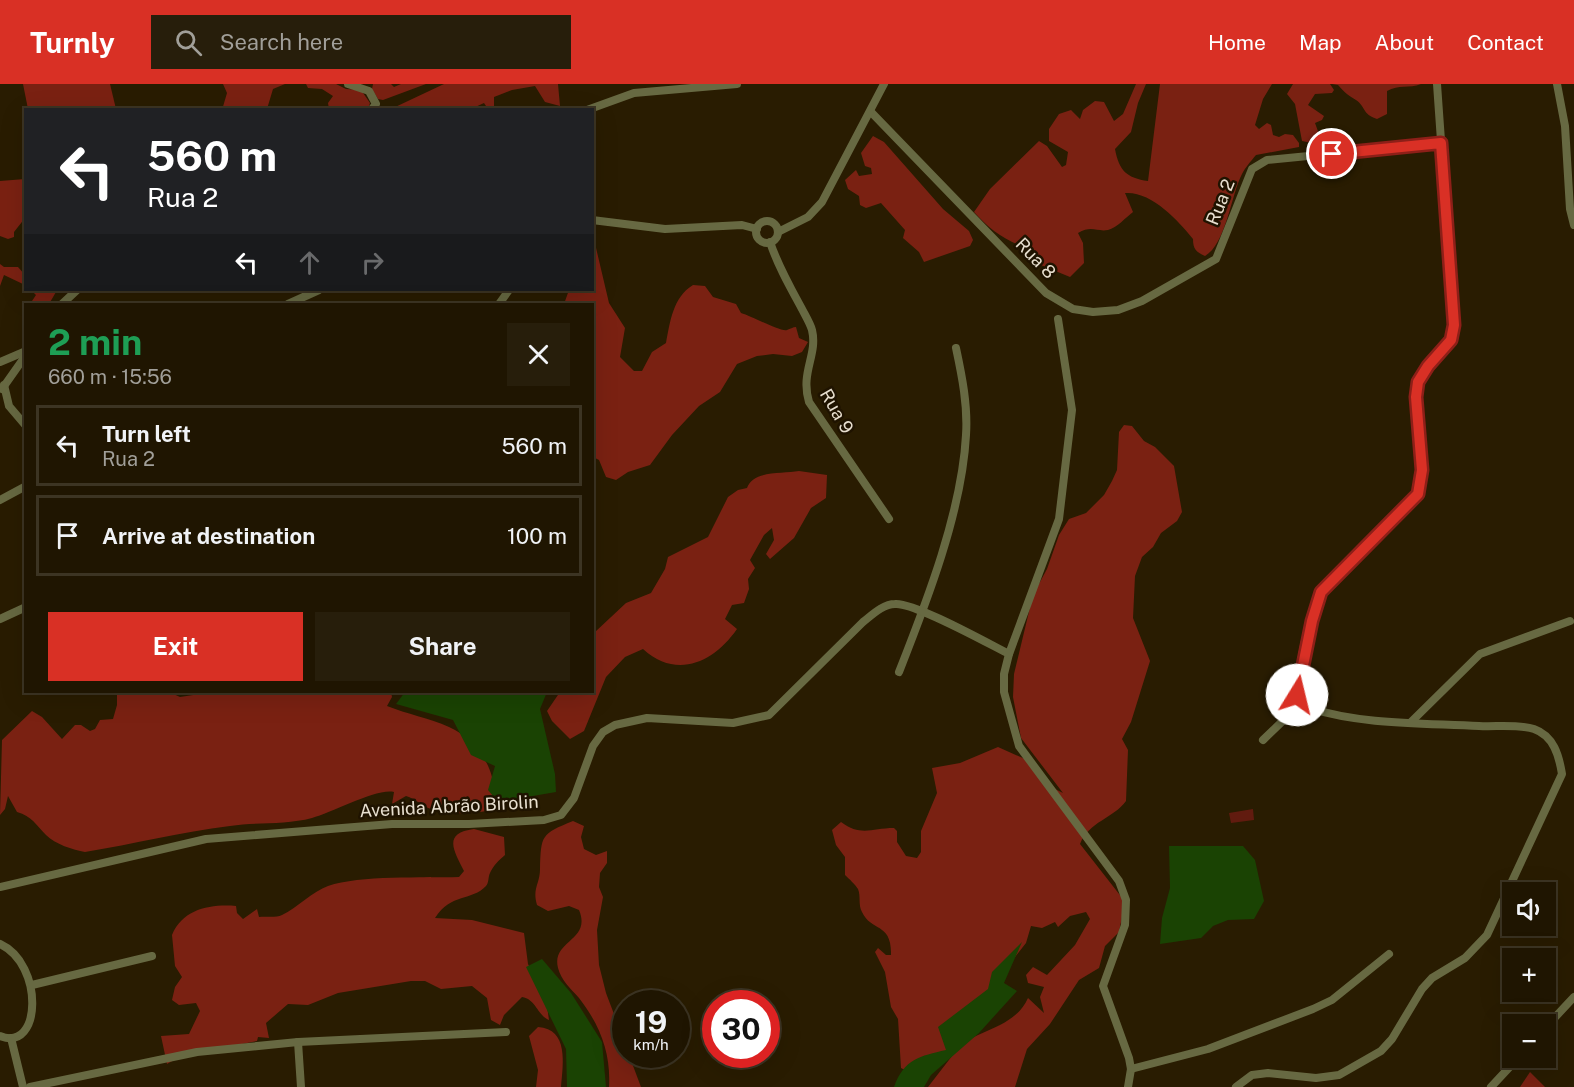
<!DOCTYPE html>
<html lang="en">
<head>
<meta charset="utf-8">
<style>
  body { margin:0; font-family:"Public Sans",sans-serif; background:#271e0b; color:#f1f3f6; height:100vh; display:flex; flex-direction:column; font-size:22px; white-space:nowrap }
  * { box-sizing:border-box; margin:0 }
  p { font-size:20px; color:#a19f99 }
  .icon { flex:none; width:33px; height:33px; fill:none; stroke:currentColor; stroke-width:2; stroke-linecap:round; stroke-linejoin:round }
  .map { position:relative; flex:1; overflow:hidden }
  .sheet { position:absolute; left:24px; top:219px; width:570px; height:390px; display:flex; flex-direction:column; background:#1f1501; border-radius:0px; box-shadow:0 6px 24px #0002,0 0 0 2px #3c3423 }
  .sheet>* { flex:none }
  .guide { position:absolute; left:24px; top:24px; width:570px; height:183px; border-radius:0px; box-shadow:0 6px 24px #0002,0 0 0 2px #3c3423; background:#202124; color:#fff; overflow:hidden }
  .fabs { position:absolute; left:1502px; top:798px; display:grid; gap:12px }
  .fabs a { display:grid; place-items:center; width:54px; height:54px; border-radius:0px; background:#1f1501; box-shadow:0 6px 24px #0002,0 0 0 2px #3c3423; font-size:30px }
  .speed { position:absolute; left:612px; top:906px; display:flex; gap:12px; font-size:30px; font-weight:700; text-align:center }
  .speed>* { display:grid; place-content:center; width:78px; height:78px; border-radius:50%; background:#1f1501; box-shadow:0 6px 24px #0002,0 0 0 2px #3c3423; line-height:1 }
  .speed small { font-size:15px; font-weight:400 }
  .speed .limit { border:9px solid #d22; background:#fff; color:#111 }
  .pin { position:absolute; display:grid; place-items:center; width:51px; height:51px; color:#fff; margin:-26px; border:3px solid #fff; border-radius:50%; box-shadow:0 2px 6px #0007 }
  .me { position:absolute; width:66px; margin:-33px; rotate:9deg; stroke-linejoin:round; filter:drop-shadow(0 0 4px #0008) }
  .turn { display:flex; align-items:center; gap:21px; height:126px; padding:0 24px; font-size:27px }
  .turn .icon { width:78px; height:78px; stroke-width:2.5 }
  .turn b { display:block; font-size:42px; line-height:51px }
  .lanes { display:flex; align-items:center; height:57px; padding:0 24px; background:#0003; justify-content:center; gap:30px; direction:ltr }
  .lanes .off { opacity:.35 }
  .round { display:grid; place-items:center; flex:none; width:63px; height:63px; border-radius:0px; background:#271e0b }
  .overview { display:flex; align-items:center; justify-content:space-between; height:102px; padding:0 24px }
  h1 { font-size:36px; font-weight:700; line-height:45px; color:#1e9e55 }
  .cta { display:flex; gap:12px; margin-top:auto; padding:12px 24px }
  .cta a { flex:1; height:69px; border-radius:0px; background:#d93025; color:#fff; font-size:24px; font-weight:700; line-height:69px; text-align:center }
  .cta a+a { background:#271e0b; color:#f1f3f6 }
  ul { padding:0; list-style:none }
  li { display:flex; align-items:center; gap:18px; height:81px; margin:0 12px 9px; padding:0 12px; border:3px solid #3c3423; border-radius:0px }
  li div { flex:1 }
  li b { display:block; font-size:22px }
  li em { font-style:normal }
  header { display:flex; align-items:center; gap:36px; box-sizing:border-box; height:84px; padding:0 30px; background:#d93025; color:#fff }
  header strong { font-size:28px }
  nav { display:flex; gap:33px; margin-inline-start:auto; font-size:21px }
  .search { width:420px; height:54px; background:#271e0b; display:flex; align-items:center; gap:15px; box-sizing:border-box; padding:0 21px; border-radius:0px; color:#a19f99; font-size:22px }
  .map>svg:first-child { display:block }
  .green { fill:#611b0f }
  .forest { fill:#7a2112; fill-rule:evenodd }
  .water { fill:#1a4303 }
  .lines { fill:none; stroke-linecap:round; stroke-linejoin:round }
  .minor { stroke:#676942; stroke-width:8 }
  .route-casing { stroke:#8d1f18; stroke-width:15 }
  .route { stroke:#d93025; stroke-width:10 }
  .labels { text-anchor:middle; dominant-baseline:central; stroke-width:5; stroke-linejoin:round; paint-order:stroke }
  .street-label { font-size:18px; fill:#e8dfcf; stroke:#1f1300 }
</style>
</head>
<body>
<header>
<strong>Turnly</strong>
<div class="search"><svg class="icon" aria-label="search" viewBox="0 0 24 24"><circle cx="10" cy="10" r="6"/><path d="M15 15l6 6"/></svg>Search here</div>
<nav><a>Home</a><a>Map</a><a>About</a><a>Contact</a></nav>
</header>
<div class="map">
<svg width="1574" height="1003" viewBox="0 0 1574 1003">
  <rect width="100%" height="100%" fill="#291c01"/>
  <!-- green -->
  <polygon class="green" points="1253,725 1254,736 1231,739 1229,729"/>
  <!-- forest -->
  <g class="forest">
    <polygon points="23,0 110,0 116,25 28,25"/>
    <polygon points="223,0 285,0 273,5 267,25 222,26 227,9"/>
    <polygon points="306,0 336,0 346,5 361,6 370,19 368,25 345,22 340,25 329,25 328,19 333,12 322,5 308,4"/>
    <polygon points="373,0 391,0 394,3 401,0 426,0 383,16 378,15 372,5"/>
    <polygon points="444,0 558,0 560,22 545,18 535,2 512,6 494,13 494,25 488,25 484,19 471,25 391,25"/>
    <path d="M1136 0H1146L1138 19 1131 48 1115 65C1119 87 1127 94 1148 97L1160 0H1272L1263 15 1255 41 1259 45 1267 39 1271 41 1273 51 1279 53 1285 50 1293 51 1299 59V63L1256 71C1251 77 1245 84 1242 90 1231 111 1226 160 1205 172 1196 168 1193 165 1193 155 1178 136 1151 107 1125 109L1133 128C1126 133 1117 144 1108 146 1096 148 1092 141 1078 149L1083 159 1084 179 1070 193 1036 179 1030 165C1007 158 990 146 974 128L990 105 1039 57 1047 62 1062 83 1066 81 1068 68 1049 57V45L1059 30 1071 26 1080 35 1083 26 1095 17 1104 18 1114 37 1123 30Z"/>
    <polygon points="1293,0 1330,0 1334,6 1332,9 1315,10 1308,21 1324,32 1322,36 1315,39 1319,50 1312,59 1302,57 1295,20 1287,10"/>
    <path d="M1332 0H1421C1409 5 1399 0 1387 7V30L1377 35C1362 30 1366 23 1356 16 1348 11 1345 9 1338 1Z"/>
    <polygon points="873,52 884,58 943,125 969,147 973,156 970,162 924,178 919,168 903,154 905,146 881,119 866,124 860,121 859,112 848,105 845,96 856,86 859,92 872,90 871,84 865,82 861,69"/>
    <polygon points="25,95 25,134 14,148 14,153 8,155 0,152 0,97"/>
    <path d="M593 151 609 219 625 244 620 273 634 287H642L652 268 666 259C670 238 673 213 693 201L705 202 713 213 736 220 741 229C752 232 780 248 787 246 790 245 793 243 796 243L799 254 808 258 802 268 792 272 773 270 757 272 737 280 720 308 699 322 672 351 650 381 628 388 616 396 606 393 599 376 593 373 592 220H564L569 206H592Z"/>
    <polygon points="0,180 4,183 18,183 25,191 25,201 4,191 0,202"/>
    <polygon points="31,206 55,206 56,208 49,220 30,220 36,211"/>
    <path d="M1124 341 1132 342 1144 357 1155 363 1174 382 1182 428 1177 437 1161 449 1153 463 1142 473 1135 492 1133 534 1150 577 1131 638 1122 655 1128 666 1126 717C1114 734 1088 738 1080 760L1123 815 1124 823 1119 848 1105 862 1099 884 1079 896 1050 940 1027 965 1015 1003H928L952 972 907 987 901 984 898 935 891 923 885 888 875 868 878 864 886 871H891C892 838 871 848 862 828 858 821 861 812 858 805 855 800 849 795 845 791V773L836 761 832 746 841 738C861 753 872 744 894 744L897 747V758L906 772 917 774 921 768V747L937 709 932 684 960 679 998 663 1025 675 1055 705 1063 709 1021 654 1013 613 1014 590 1033 511 1047 485 1059 451 1069 435 1086 429 1104 411 1112 397 1117 386 1119 348ZM1086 828 1090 835 1075 861 1047 891 1033 883 1026 891 1028 899 1044 903 1040 913 1044 929 1028 914C1018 937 994 943 972 954L1011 878 1026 859 1031 842 1042 844 1055 838 1058 843 1070 832Z"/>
    <path d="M799 387 827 391 826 414 811 424 794 454 770 475 766 470 774 456 772 444 764 451 750 476 755 484 748 495 749 505 744 519 732 521 725 535 737 545C714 578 677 596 643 565L625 573 606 593 584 647 570 655 552 637 547 627 560 608H592V553L595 548 626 519 651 509 665 485 668 473 708 453 728 413 738 406 747 404C753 386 783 390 799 387Z"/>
    <path d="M117 608H169L180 613 213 608H391L392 613 387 622C407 630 429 634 449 643 475 654 495 683 494 710L485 719 493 724 492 726C473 730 451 731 431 725 422 722 416 715 406 712L392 720 394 708C376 704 332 729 312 734 286 741 256 738 230 742 181 748 134 760 85 768 73 766 55 760 46 751 36 741 32 732 17 728L8 712 5 725 0 731 2 656 32 627 42 633 62 655 75 641H81L90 647 95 645 100 636 113 635 117 621Z"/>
    <path d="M573 737 584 742 581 753 584 765 596 771 607 767V779L600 789 599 803 603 813 597 846 599 881 606 909 625 959 626 970 629 971 641 1003H609C611 969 600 941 579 914 571 905 561 896 558 884 551 856 592 857 579 826L569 822 548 827 537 821C532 804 540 800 540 785 541 751 541 750 573 737Z"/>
    <path d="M474 745 504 753 505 771C499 776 493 782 490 789 488 793 489 799 486 802 472 817 451 809 435 834L472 836 524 849 528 880 546 915 549 936C537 931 536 915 522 913L504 931 500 941 491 936 487 914 472 902 441 905 425 897H411L338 909 308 921 288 920 266 939 269 954 258 953 257 957 181 972 167 980 161 952 189 950 200 927 196 919 179 921 172 916 175 903 182 893 175 882 172 851C183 825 210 820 236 822L237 829 243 835 257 825 259 833C266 832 276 834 282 831 297 824 313 807 328 802 360 791 423 794 459 793L464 787C454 767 442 749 474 745Z"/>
    <path d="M538 943C569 945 563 980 561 1003H536L538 986 529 952Z"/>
    <polygon points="1530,988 1545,1003 1520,1003"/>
  </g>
  <!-- water -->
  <g class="water">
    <polygon points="405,608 547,608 540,625 555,690 556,708 498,718 488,706 495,682 471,671 453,636 396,620"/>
    <polygon points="1169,762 1243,762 1255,776 1264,817 1254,835 1228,836 1213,842 1201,854 1160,860 1162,834 1170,804"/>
    <path d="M1022 858 1004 899 1017 907 979 949 931 991 924 1003H894C904 975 920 972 946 966L938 943 988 905 992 888Z"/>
    <polygon points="542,875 571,909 602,958 606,1003 567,1003 566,965 526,883"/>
  </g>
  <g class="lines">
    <!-- minor -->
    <g class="minor">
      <polyline points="348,0 369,7 376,20 371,26"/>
      <polyline points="1557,0 1565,42 1570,125 1574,141"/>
      <polyline points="587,26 634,9 737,0"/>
      <polyline points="871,28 1046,209 1073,225 1093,228 1118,226 1142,217 1216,175 1252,85 1267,76 1441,59"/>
      <polyline points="592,136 665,145 742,141 757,145"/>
      <circle cx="767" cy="148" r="11"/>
      <polyline points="778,148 808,133 822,118 884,0"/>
      <path d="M770 158C778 182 790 203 802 225 805 231 810 239 812 246 818 271 800 288 809 318L889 435"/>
      <polyline points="62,220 77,206"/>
      <polyline points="288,220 319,206"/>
      <polyline points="499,220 509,206"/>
      <polyline points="1058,235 1072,326 1059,435 1009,570 1004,590 1004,608 1019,662 1119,797 1126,816 1125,841 1103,902 1129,974 1131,985 1128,1003"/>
      <polyline points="0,278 26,267"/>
      <polyline points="4,301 9,322 26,342"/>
      <polyline points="2,305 26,271"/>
      <polyline points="0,416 26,402"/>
      <polyline points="0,535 26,523"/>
      <path d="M899 588C927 517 962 427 966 351 968 322 962 292 956 264"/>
      <circle cx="1300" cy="620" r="10"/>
      <path d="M1297 611C1300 575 1308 527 1329 497L1417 410 1422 386 1416 313 1418 298 1428 282 1451 256 1454 241 1437 0"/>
      <polyline points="1411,638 1480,570 1570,537"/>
      <polyline points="1263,656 1293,627"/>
      <path d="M0 803 206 755 392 740H469L544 736 561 731 574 714 593 662 603 648 615 641 647 634 733 639 769 631 863 538C872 531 883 520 895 520 914 518 989 560 1009 570"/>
      <path d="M0 860C44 880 42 969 0 952"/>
      <polyline points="32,901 152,872"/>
      <polyline points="1545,944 1574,913"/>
      <polyline points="11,954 23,1003"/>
      <polyline points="298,958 301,1003"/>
      <polyline points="1131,985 1208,965 1313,925 1332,916 1389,870"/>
      <polyline points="30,1003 197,968 298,958 506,948"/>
      <path d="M1236 1003 1252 991 1268 989 1316 994 1339 991 1381 967 1392 955 1422 905 1432 894 1465 874 1487 851 1562 690C1559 672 1554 652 1534 645 1518 640 1495 643 1479 642 1423 639 1363 641 1309 624"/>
      <polyline points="1491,1003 1518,974"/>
    </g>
  </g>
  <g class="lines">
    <!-- route casing -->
    <g class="route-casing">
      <polyline id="route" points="1297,611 1312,537 1321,508 1418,410 1422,386 1416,313 1418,298 1428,282 1451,256 1454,241 1441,59 1332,70"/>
    </g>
    <!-- route -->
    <use href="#route" class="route"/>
  </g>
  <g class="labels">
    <!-- street labels -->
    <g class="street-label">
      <text transform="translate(1220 118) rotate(-68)">Rua 2</text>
      <text transform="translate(1036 174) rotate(46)">Rua 8</text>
      <text transform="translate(837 327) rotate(60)">Rua 9</text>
      <text transform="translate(449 722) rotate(-3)">Avenida Abrão Birolin</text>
    </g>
  </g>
</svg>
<div class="fabs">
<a><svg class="icon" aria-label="sound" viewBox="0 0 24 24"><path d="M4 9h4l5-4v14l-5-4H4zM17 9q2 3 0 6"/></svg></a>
<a>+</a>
<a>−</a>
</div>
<div class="speed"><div>19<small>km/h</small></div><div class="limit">30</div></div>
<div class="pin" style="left:1332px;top:70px;background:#d93025"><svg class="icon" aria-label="arrive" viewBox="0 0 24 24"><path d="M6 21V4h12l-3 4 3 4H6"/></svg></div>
<svg class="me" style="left:1297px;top:611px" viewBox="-20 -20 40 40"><circle r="19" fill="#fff"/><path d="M0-13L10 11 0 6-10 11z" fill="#d93025"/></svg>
<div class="guide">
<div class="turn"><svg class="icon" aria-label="left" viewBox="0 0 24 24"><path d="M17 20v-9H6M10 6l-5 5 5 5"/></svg><div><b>560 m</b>Rua 2</div></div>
<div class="lanes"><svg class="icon" aria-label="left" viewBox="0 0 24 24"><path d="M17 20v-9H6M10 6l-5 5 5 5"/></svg><svg class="icon off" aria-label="ahead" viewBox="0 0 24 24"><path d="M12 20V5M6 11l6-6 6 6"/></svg><svg class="icon off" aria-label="right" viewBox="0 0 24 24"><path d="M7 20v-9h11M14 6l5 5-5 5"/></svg></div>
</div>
<section class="sheet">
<div class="overview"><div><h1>2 min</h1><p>660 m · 15:56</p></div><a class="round"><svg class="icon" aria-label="close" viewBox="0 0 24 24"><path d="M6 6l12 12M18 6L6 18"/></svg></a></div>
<ul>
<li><svg class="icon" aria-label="left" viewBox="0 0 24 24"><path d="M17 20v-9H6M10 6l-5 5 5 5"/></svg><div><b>Turn left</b><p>Rua 2</p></div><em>560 m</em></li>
<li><svg class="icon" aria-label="arrive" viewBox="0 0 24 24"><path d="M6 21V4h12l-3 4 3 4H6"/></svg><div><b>Arrive at destination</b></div><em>100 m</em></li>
</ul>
<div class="cta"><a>Exit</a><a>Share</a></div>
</section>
</div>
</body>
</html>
